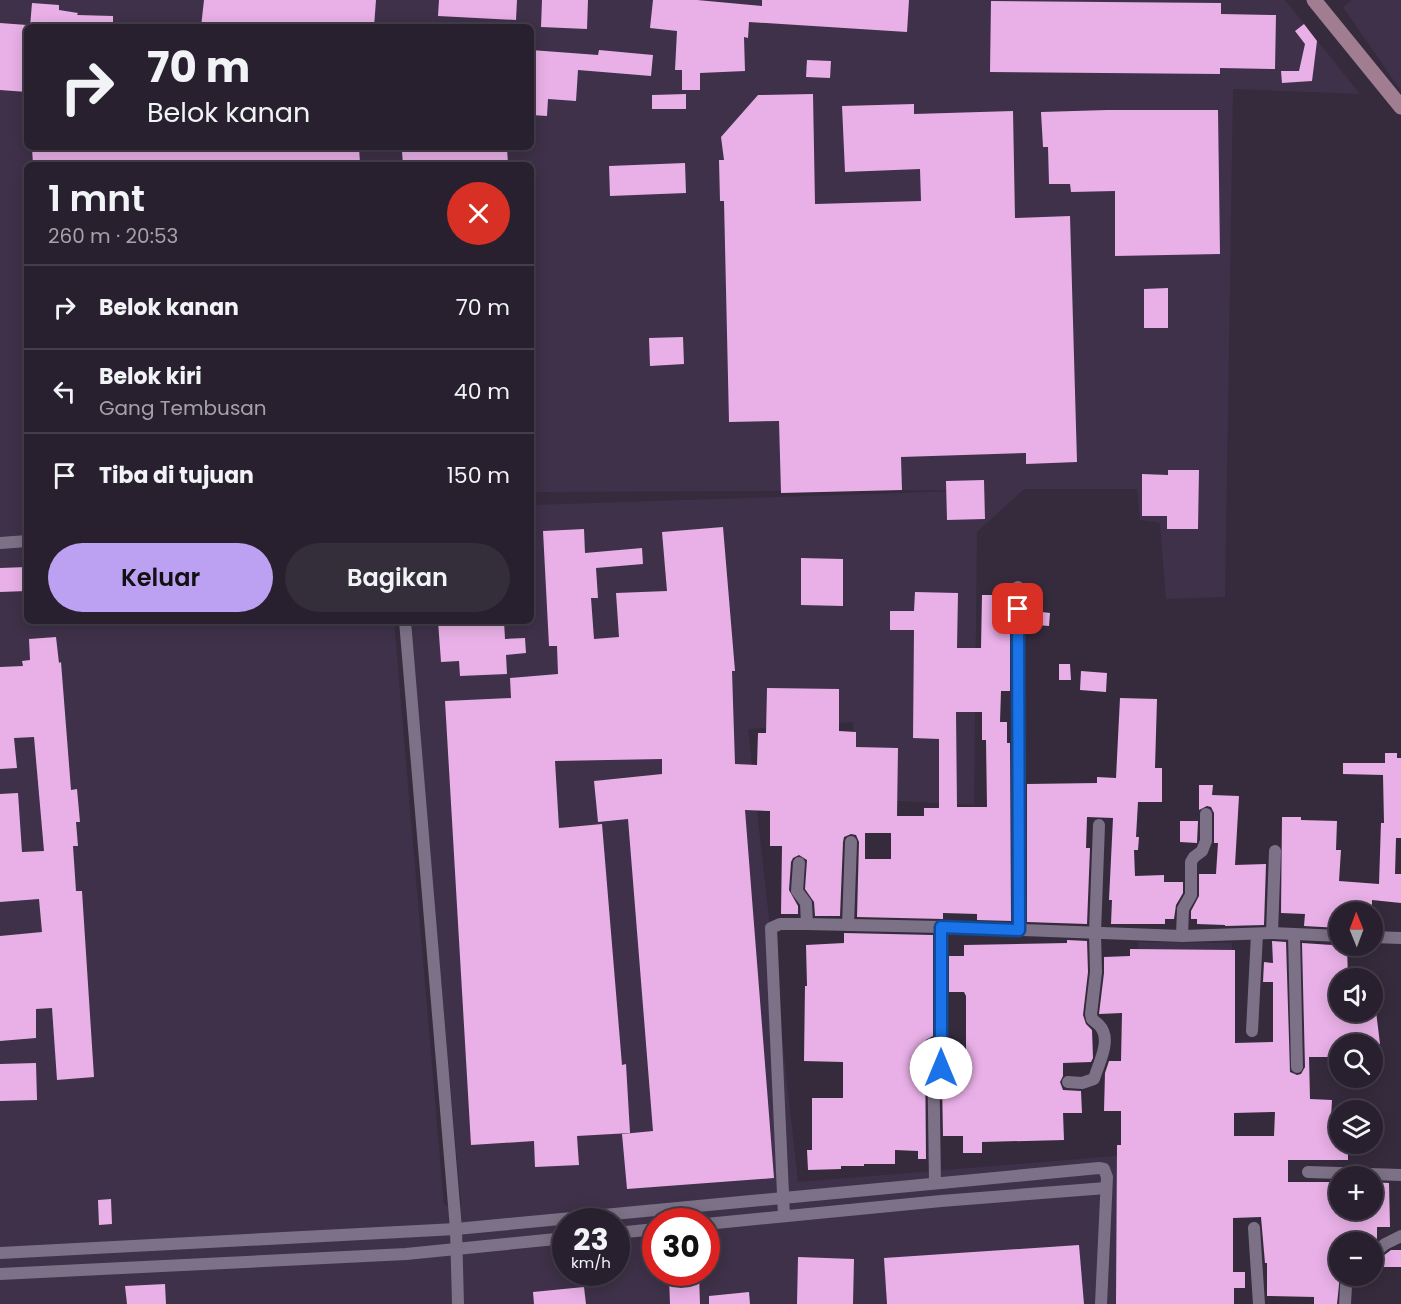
<!DOCTYPE html>
<html lang="id">
<head>
<meta charset="utf-8">
<style>
  body { margin:0; font-family:Poppins,sans-serif; background:#342d3a; color:#f1f3f6; height:100vh; display:flex; flex-direction:column; font-size:22px; white-space:nowrap }
  * { box-sizing:border-box; margin:0 }
  p { font-size:20px; color:#a5a3aa }
  .icon { flex:none; width:33px; height:33px; fill:none; stroke:currentColor; stroke-width:2; stroke-linecap:round; stroke-linejoin:round }
  .map { position:relative; flex:1; overflow:hidden }
  .details { position:absolute; left:24px; top:162px; width:510px; height:462px; display:flex; flex-direction:column; background:#28202e; border-radius:9px; box-shadow:0 3px 15px #0003,0 0 0 2px #443e4a }
  .details>* { flex:none }
  .guide { position:absolute; left:24px; top:24px; width:510px; height:126px; border-radius:9px; box-shadow:0 3px 15px #0003,0 0 0 2px #443e4a; background:#28202e; color:#f1f3f6; overflow:hidden }
  .needle { width:39px; rotate:359deg }
  .controls { position:absolute; left:1329px; top:902px; display:grid; gap:12px }
  .controls a { display:grid; place-items:center; width:54px; height:54px; border-radius:50%; background:#28202e; box-shadow:0 3px 15px #0003,0 0 0 2px #443e4a; font-size:30px }
  .speed { position:absolute; left:552px; top:1208px; display:flex; gap:12px; font-size:30px; font-weight:700; text-align:center }
  .speed>* { display:grid; place-content:center; width:78px; height:78px; border-radius:50%; background:#28202e; box-shadow:0 3px 15px #0003,0 0 0 2px #443e4a; line-height:1 }
  .speed small { font-size:15px; font-weight:400 }
  .speed .limit { border:9px solid #d22; background:#fff; color:#111 }
  .pin { position:absolute; display:grid; place-items:center; width:51px; height:51px; color:#fff; margin:-26px; border-radius:12px; box-shadow:0 3px 9px #0006 }
  .me { position:absolute; width:66px; margin:-33px; rotate:0deg; stroke-linejoin:round; filter:drop-shadow(0 0 4px #0008) }
  .turn { display:flex; align-items:center; gap:21px; height:126px; padding:0 24px; font-size:27px }
  .turn .icon { width:78px; height:78px; stroke-width:2.5 }
  .turn b { display:block; font-size:42px; line-height:51px }
  .round { display:grid; place-items:center; flex:none; width:63px; height:63px; border-radius:32px; background:#342d3a }
  .summary { display:flex; align-items:center; justify-content:space-between; height:102px; padding:0 24px }
  h1 { font-size:36px; font-weight:600; line-height:45px }
  .cta { display:flex; gap:12px; margin-top:auto; padding:12px 24px }
  .cta a { flex:1; height:69px; border-radius:36px; background:#bca0f2; color:#111; font-size:24px; font-weight:600; line-height:69px; text-align:center }
  .cta a+a { background:#342d3a; color:#f1f3f6 }
  ul { padding:0; list-style:none }
  li { display:flex; align-items:center; gap:18px; height:84px; padding:0 24px; border-top:2px solid #443e4a }
  li div { flex:1 }
  li b { display:block; font-size:22px }
  li em { font-style:normal }
  .map>svg:first-child { display:block }
  .built { fill:#3e3149; fill-rule:evenodd }
  .building { fill:#e8b0e6; fill-rule:evenodd }
  .lines { fill:none; stroke-linecap:round; stroke-linejoin:round }
  .street { stroke:#7c7186; stroke-width:12 }
  .secondary { stroke:#a07d91; stroke-width:15 }
  .route-casing { stroke:#114b97; stroke-width:15 }
  .route { stroke:#1a73e8; stroke-width:10 }
</style>
</head>
<body>
<div class="map">
<svg width="1401" height="1304" viewBox="0 0 1401 1304">
  <rect width="100%" height="100%" fill="#352b3d"/>
  <!-- built -->
  <g class="built">
    <path d="M0 0H1285L1360 94 1233 89 1225 597 1166 599 1160 523 1140 520 1137 489H1024L977 532 974 805 859 799 853 722 748 729 798 1182 1140 1154 1138 942 1232 943 1230 1304H0ZM27 27H531V147H27ZM27 165H531V492L990 490 531 505V621H409L461 1205H444L394 621H27ZM566 1221H616V1272H566ZM656 1221H706V1272H656Z"/>
    <polygon points="1352,0 1401,0 1401,91 1343,7"/>
  </g>
  <!-- building -->
  <g class="building">
    <polygon points="204,0 376,0 374,27 201,27"/>
    <polygon points="439,0 517,0 516,20 438,16"/>
    <polygon points="542,0 588,0 587,29 541,27"/>
    <polygon points="653,0 697,0 762,6 762,0 909,0 907,32 749,22 748,38 744,37 745,71 700,73 700,90 682,90 682,70 675,70 677,31 650,28"/>
    <polygon points="991,1 1221,3 1221,14 1276,15 1275,69 1220,68 1220,74 990,72"/>
    <polygon points="32,3 59,5 59,10 78,13 77,15 113,16 113,27 30,27"/>
    <polygon points="0,23 27,25 27,92 0,90"/>
    <polygon points="1304,24 1317,41 1312,81 1282,83 1281,71 1299,71 1305,44 1295,31"/>
    <polygon points="531,50 598,55 599,50 653,55 651,76 578,70 576,101 548,99 547,116 531,115"/>
    <polygon points="807,60 831,61 830,78 806,77"/>
    <polygon points="686,94 686,109 652,109 652,95"/>
    <polygon points="813,94 815,204 921,201 920,169 845,172 842,106 914,104 914,114 1013,111 1015,218 1070,216 1077,462 1026,464 1026,453 901,457 902,490 781,493 779,421 729,422 724,201 720,201 719,160 724,160 721,137 758,95"/>
    <polygon points="1107,110 1218,110 1220,254 1115,256 1115,191 1071,192 1070,184 1049,184 1048,147 1043,147 1041,112"/>
    <polygon points="32,147 359,147 360,163 303,165 33,165"/>
    <polygon points="472,147 507,147 508,165 403,165 402,151"/>
    <polygon points="685,163 686,193 610,196 609,166"/>
    <polygon points="1168,288 1168,328 1144,328 1144,289"/>
    <polygon points="683,337 684,364 650,366 649,338"/>
    <polygon points="1168,470 1199,470 1198,529 1167,529 1167,516 1142,516 1142,474 1168,475"/>
    <polygon points="984,480 985,519 947,520 946,481"/>
    <path d="M723 527 735 671H732L735 764 757 765 758 733H766L767 688 839 689V731L856 732V747L898 748 897 816H924V808H939V739L913 738 914 630H890V611H914L915 592 958 593 957 648H981L982 595H1010V691H1001L1000 722H1007V743H1010L1011 921 977 920V914L943 913V919L857 917 859 842 856 835 851 834 844 837 843 842 840 916H815L814 902 805 889 807 860 799 855 793 858 791 862 789 890 798 906V914H781L782 846H770V811L745 810 774 1178 627 1189 622 1134 653 1131 628 819 598 822 594 781 662 774V759L555 761 559 828 602 824 622 1065 626 1064 630 1133 577 1136 579 1165 535 1167 534 1141 471 1145 445 701 511 698 510 678 558 674 557 646H549L543 531 584 529 585 553 642 548 643 564 596 568 598 598H591L594 639 619 637 616 593 667 591 662 532ZM956 712H982V740H986L987 807H957ZM865 833H891V859H865Z"/>
    <polygon points="801,558 843,559 843,606 801,605"/>
    <polygon points="27,567 27,591 0,592 0,568"/>
    <polygon points="1026,610 1050,613 1049,626 1026,624"/>
    <polygon points="438,621 504,621 505,639 525,638 526,653 506,655 507,674 460,676 459,661 441,662"/>
    <polygon points="56,637 59,663 61,662 71,790 77,789 80,822 76,822 78,846 73,846 76,891 82,891 94,1077 57,1080 52,1008 36,1009 36,1038 0,1041 0,936 42,932 39,899 0,902 0,794 18,793 22,852 44,851 34,737 14,738 17,768 0,769 0,667 23,666 22,661 30,660 29,639"/>
    <polygon points="1059,664 1070,664 1071,680 1059,680"/>
    <polygon points="1081,671 1107,673 1106,692 1080,690"/>
    <polygon points="1120,698 1157,699 1155,768 1162,768 1162,802 1138,802 1136,837 1139,837 1138,850 1134,850 1135,876 1164,875 1164,882 1183,882 1183,893 1176,905 1174,919 1165,919 1165,924 1111,924 1112,900 1109,900 1113,818 1087,817 1086,848 1090,848 1087,924 1027,922 1027,784 1097,783 1097,777 1116,778"/>
    <polygon points="1385,753 1397,753 1397,758 1401,758 1401,838 1396,838 1395,874 1401,874 1401,903 1372,900 1372,912 1340,912 1340,928 1304,926 1305,914 1281,913 1282,817 1301,817 1301,820 1337,821 1336,850 1341,850 1339,881 1379,884 1381,823 1384,823 1383,775 1343,774 1343,763 1385,763"/>
    <polygon points="1199,785 1213,785 1212,795 1239,796 1235,865 1266,864 1264,925 1225,926 1225,925 1197,924 1197,919 1191,919 1191,911 1199,896 1199,874 1216,874 1218,843 1214,843 1214,813 1211,807 1207,806 1199,810"/>
    <polygon points="1180,821 1198,821 1197,843 1180,842"/>
    <polygon points="844,933 933,935 933,1036 926,1040 925,1044 926,1159 918,1159 918,1151 895,1150 895,1164 864,1164 864,1166 841,1166 841,1169 808,1170 807,1150 812,1150 812,1098 843,1098 843,1062 804,1061 805,986 807,986 806,945 844,943"/>
    <polygon points="1067,940 1087,941 1088,972 1083,1015 1086,1024 1092,1030 1093,1058 1091,1062 1063,1063 1063,1076 1060,1082 1063,1090 1081,1091 1082,1113 1063,1113 1064,1140 982,1142 982,1153 963,1153 963,1136 943,1136 942,1081 966,1081 966,996 964,992 949,992 949,956 964,956 964,945 1067,943"/>
    <path d="M1272 941 1286 942 1290 1072 1297 1075 1301 1074 1305 1067 1302 943 1347 946 1348 978H1340V1011H1376L1380 1044H1340V1057H1309L1310 1099 1332 1100 1331 1118H1340V1143H1348V1160H1288V1182H1340V1209H1372V1182L1389 1183 1390 1227H1377V1240L1375 1242H1340V1275L1337 1304H1314V1297L1267 1296V1263H1265L1261 1217 1233 1218V1272H1245V1288H1234V1304H1116L1117 1145H1121V1111H1104L1105 1073 1109 1061H1121L1122 1013 1099 1014 1104 973V957L1130 956V949L1235 950V1043L1273 1042V982H1263L1264 962 1273 963ZM1275 1112 1274 1136H1234V1113Z"/>
    <polygon points="36,1063 37,1100 0,1101 0,1064"/>
    <polygon points="111,1199 112,1224 99,1225 98,1200"/>
    <polygon points="1079,1245 1084,1304 887,1304 884,1258"/>
    <polygon points="1391,1250 1401,1250 1401,1267 1384,1267 1383,1256"/>
    <polygon points="798,1257 854,1259 853,1304 797,1304"/>
    <polygon points="699,1275 700,1304 670,1304 669,1276"/>
    <polygon points="165,1284 166,1304 127,1304 125,1286"/>
    <polygon points="584,1287 586,1304 534,1304 533,1292"/>
    <polygon points="749,1292 750,1304 709,1304 709,1296"/>
  </g>
  <g class="lines">
    <!-- street -->
    <g class="street">
      <polyline points="0,543 27,541"/>
      <polyline points="1018,587 1019,930"/>
      <polyline points="405,621 456,1229 458,1304"/>
      <polyline points="799,863 797,891 806,903 807,924"/>
      <polyline points="848,925 851,842"/>
      <polyline points="941,927 941,1068"/>
      <polyline points="1272,933 1275,851"/>
      <polyline points="1294,934 1297,1067"/>
      <polyline points="1182,936 1183,909 1191,895 1191,862 1194,857 1202,851 1206,841 1206,814"/>
      <polyline points="1372,937 1401,938"/>
      <polyline points="1252,1031 1257,934"/>
      <polyline points="933,1044 935,1183"/>
      <path d="M1068 1082 1082 1083 1094 1079C1098 1064 1113 1039 1099 1025 1097 1023 1094 1021 1092 1019L1091 1014 1096 972 1095 933 1099 825"/>
      <polyline points="1308,1172 1401,1175"/>
      <polyline points="784,1216 771,928 780,924 807,924 941,927 1182,936 1272,933 1340,936"/>
      <polyline points="706,1224 941,1201 1106,1188"/>
      <polyline points="1254,1228 1259,1304"/>
      <polyline points="616,1233 656,1229"/>
      <polyline points="0,1253 456,1229 1099,1168 1104,1169 1107,1177 1101,1304"/>
      <polyline points="1372,1255 1385,1244 1401,1236"/>
      <polyline points="0,1274 406,1254 566,1238"/>
      <polyline points="1345,1304 1346,1286 1349,1275"/>
    </g>
    <!-- secondary -->
    <polyline class="secondary" points="1314,0 1401,107"/>
  </g>
  <g class="lines">
    <!-- route casing -->
    <g class="route-casing">
      <polyline id="route" points="941,1068 941,927 1019,930 1018,609"/>
    </g>
    <!-- route -->
    <use href="#route" class="route"/>
  </g>
</svg>
<div class="controls">
<a><svg class="needle" viewBox="-14 -14 28 28"><path d="M0-13l5 13h-10z" fill="#e53935"/><path d="M0 13l5-13h-10z" fill="#a5a3aa"/></svg></a>
<a><svg class="icon" aria-label="sound" viewBox="0 0 24 24"><path d="M4 9h4l5-4v14l-5-4H4zM17 9q2 3 0 6"/></svg></a>
<a><svg class="icon" aria-label="search" viewBox="0 0 24 24"><circle cx="10" cy="10" r="6"/><path d="M15 15l6 6"/></svg></a>
<a><svg class="icon" aria-label="layers" viewBox="0 0 24 24"><path d="M12 4l9 5-9 5-9-5zM3 14l9 5 9-5"/></svg></a>
<a>+</a>
<a>−</a>
</div>
<div class="speed"><div>23<small>km/h</small></div><div class="limit">30</div></div>
<div class="pin" style="left:1018px;top:609px;background:#d93025"><svg class="icon" aria-label="arrive" viewBox="0 0 24 24"><path d="M6 21V4h12l-3 4 3 4H6"/></svg></div>
<svg class="me" style="left:941px;top:1068px" viewBox="-20 -20 40 40"><circle r="19" fill="#fff"/><path d="M0-13L10 11 0 6-10 11z" fill="#1a73e8"/></svg>
<div class="guide">
<div class="turn"><svg class="icon" aria-label="right" viewBox="0 0 24 24"><path d="M7 20v-9h11M14 6l5 5-5 5"/></svg><div><b>70 m</b>Belok kanan</div></div>
</div>
<section class="details">
<div class="summary"><div><h1>1 mnt</h1><p>260 m · 20:53</p></div><a class="round" style="background:#d93025;color:#fff"><svg class="icon" aria-label="close" viewBox="0 0 24 24"><path d="M6 6l12 12M18 6L6 18"/></svg></a></div>
<ul>
<li><svg class="icon" aria-label="right" viewBox="0 0 24 24"><path d="M7 20v-9h11M14 6l5 5-5 5"/></svg><div><b>Belok kanan</b></div><em>70 m</em></li>
<li><svg class="icon" aria-label="left" viewBox="0 0 24 24"><path d="M17 20v-9H6M10 6l-5 5 5 5"/></svg><div><b>Belok kiri</b><p>Gang Tembusan</p></div><em>40 m</em></li>
<li><svg class="icon" aria-label="arrive" viewBox="0 0 24 24"><path d="M6 21V4h12l-3 4 3 4H6"/></svg><div><b>Tiba di tujuan</b></div><em>150 m</em></li>
</ul>
<div class="cta"><a>Keluar</a><a>Bagikan</a></div>
</section>
</div>
</body>
</html>
